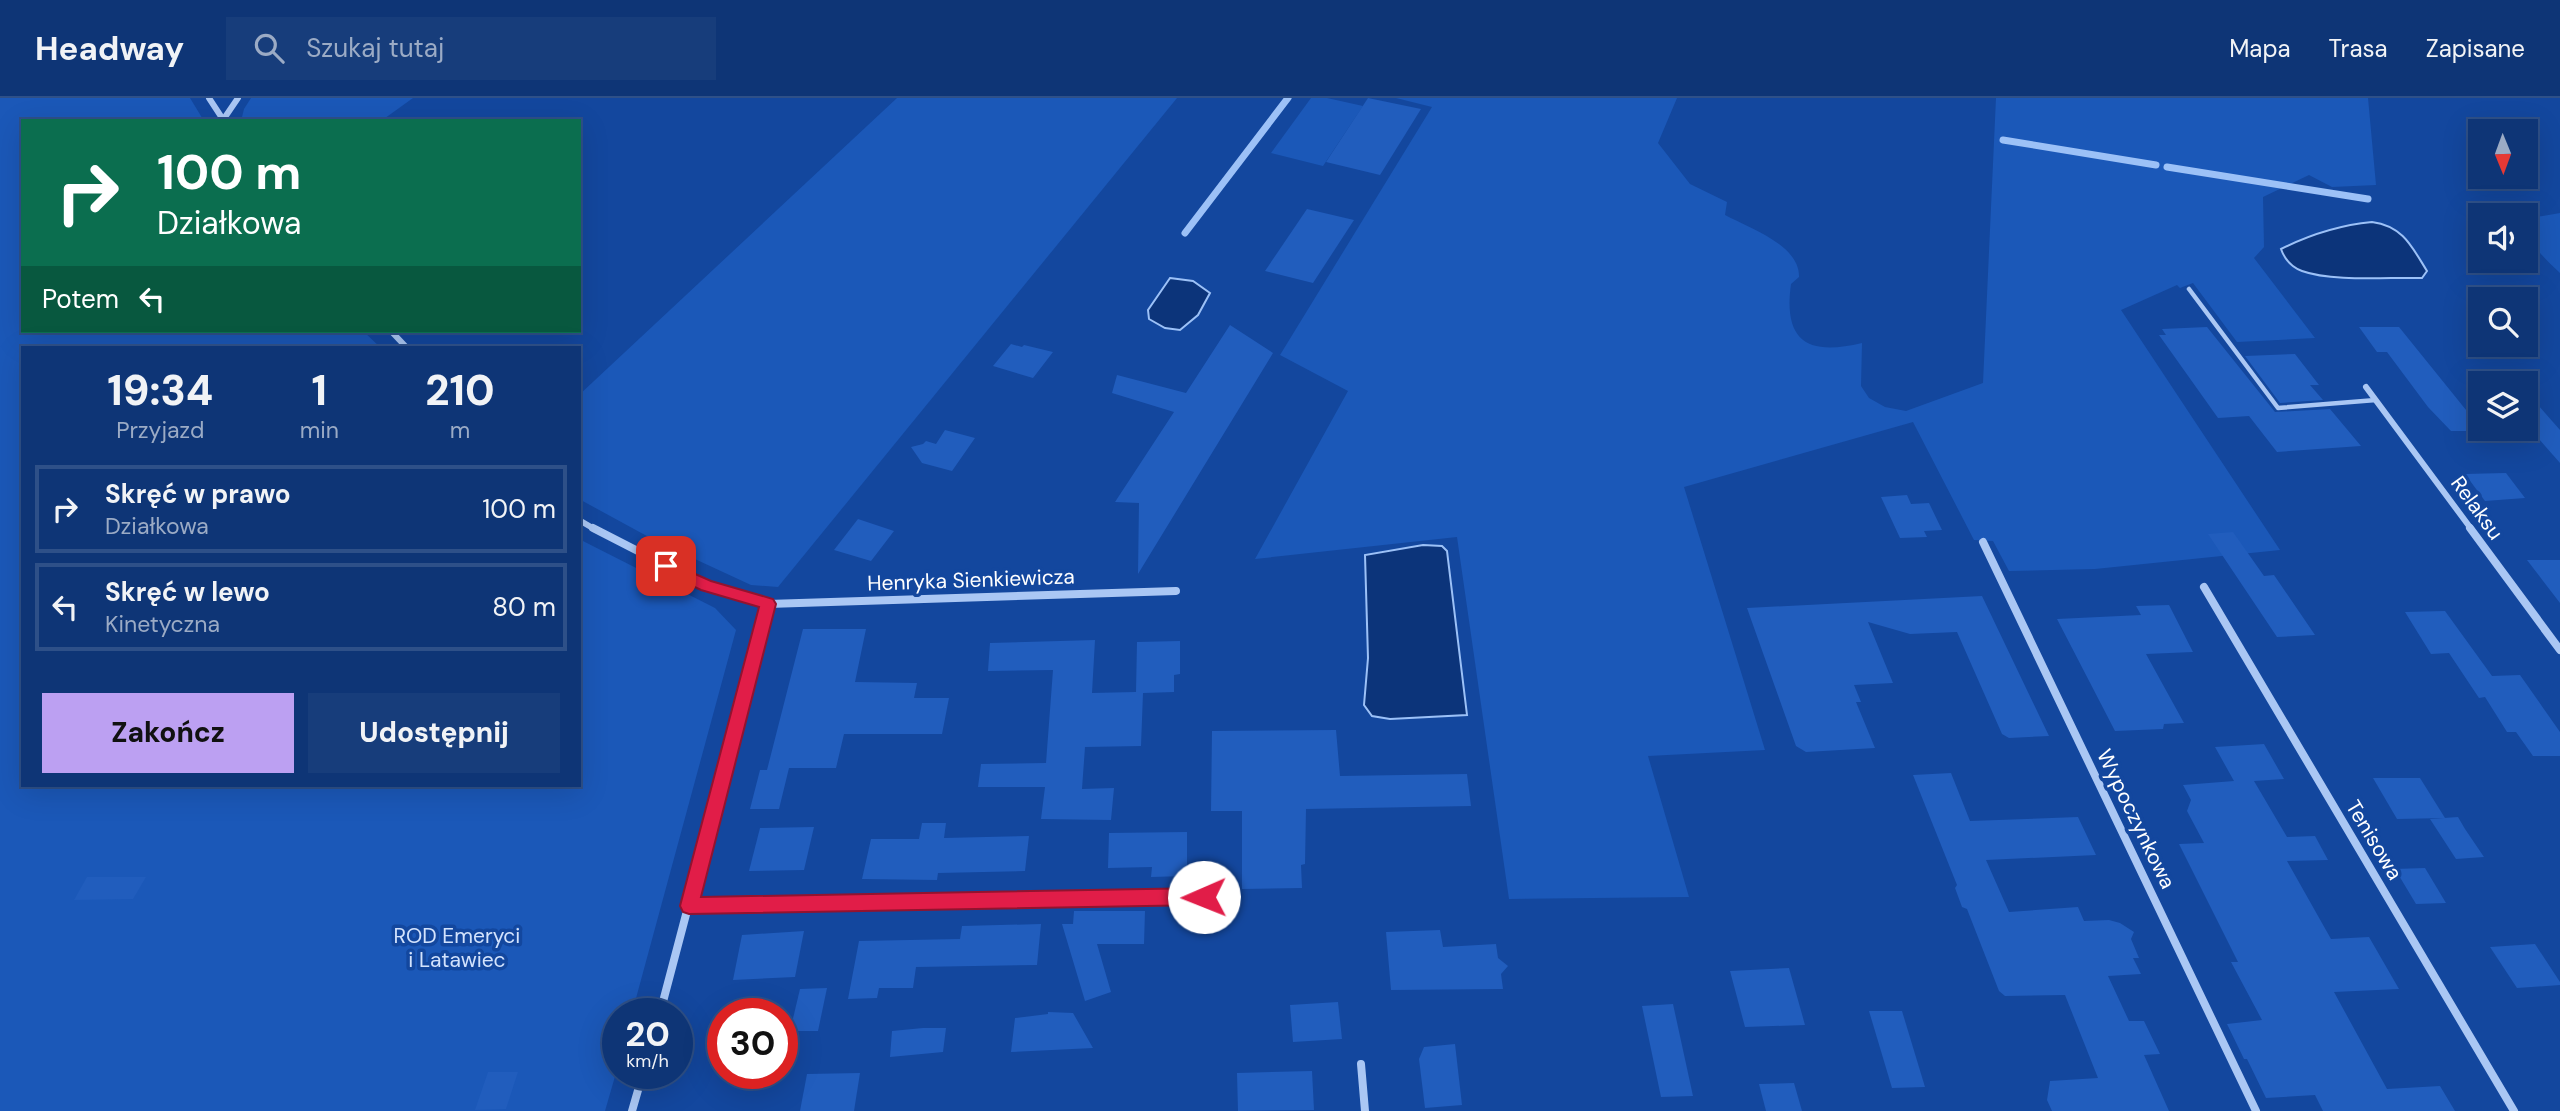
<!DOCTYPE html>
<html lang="pl">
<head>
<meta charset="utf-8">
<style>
  body { margin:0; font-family:"DM Sans",sans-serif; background:#173d7b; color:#f1f3f6; height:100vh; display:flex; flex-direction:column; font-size:26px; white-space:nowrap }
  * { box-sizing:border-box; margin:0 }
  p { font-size:23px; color:#9babc5 }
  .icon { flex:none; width:38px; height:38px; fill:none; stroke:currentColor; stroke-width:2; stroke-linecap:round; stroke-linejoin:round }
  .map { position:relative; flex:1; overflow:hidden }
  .drawer { position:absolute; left:21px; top:248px; width:560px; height:441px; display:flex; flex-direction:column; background:#0e3576; border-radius:0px; box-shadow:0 7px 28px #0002,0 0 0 2px #2e5088 }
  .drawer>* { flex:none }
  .guide { position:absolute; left:21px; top:21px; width:560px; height:214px; border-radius:0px; box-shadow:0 7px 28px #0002,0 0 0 2px #2e5088; background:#0b6e4f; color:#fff; overflow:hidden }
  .needle { width:46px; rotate:179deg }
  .fabs { position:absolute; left:2468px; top:21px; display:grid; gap:14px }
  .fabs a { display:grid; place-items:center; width:70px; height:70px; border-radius:0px; background:#0e3576; box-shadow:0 7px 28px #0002,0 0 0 2px #2e5088; font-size:35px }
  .speed { position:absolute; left:602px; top:900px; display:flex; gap:14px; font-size:35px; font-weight:700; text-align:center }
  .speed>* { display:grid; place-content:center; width:91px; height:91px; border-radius:50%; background:#0e3576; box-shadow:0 7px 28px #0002,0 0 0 2px #2e5088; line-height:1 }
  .speed small { font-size:18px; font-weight:400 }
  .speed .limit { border:10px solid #d22; background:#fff; color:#111 }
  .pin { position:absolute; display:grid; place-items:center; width:60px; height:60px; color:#fff; margin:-30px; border-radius:14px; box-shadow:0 4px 10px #0006 }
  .me { position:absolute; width:77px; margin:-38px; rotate:269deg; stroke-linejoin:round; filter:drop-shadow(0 0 5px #0008) }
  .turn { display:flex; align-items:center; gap:24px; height:147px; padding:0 21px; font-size:32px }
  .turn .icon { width:91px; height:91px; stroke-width:2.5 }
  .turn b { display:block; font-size:49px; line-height:60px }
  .then { display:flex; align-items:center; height:66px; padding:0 21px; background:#0003; gap:14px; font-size:26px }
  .eta { display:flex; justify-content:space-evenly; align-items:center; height:119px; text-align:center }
  .eta b { font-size:42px; font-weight:800; line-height:49px }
  .action { display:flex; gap:14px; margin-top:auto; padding:14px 21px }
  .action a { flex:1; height:80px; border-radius:0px; background:#bca0f2; color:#111; font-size:28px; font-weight:800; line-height:80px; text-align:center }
  .action a+a { background:#173d7b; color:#f1f3f6 }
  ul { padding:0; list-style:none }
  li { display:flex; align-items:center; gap:21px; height:88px; margin:0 14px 10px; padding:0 7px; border:4px solid #2e5088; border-radius:0px }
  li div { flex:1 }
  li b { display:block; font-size:26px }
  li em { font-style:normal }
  header { display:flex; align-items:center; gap:42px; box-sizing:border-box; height:98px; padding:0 35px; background:#0e3576; border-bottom:2px solid #2e5088 }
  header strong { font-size:33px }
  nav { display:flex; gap:38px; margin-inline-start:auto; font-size:24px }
  .search { width:490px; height:63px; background:#173d7b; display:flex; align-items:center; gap:18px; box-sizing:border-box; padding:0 24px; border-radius:0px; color:#9babc5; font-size:26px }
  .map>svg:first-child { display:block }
  .green { fill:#1b58b8 }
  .water { fill:#0c347a; stroke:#9cc1f7; stroke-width:2 }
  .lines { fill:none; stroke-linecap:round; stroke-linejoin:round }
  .stream { stroke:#9cc1f7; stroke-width:7 }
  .building { fill:#215dbd }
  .lane { stroke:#aac7f4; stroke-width:4.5 }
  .street-far1 { stroke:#aac7f4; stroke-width:6 }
  .street { stroke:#aac7f4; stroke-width:8 }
  .route { fill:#e11d48; stroke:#92132f; stroke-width:2 }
  .labels { text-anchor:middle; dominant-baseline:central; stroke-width:7; stroke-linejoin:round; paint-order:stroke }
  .street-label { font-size:21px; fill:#fff; stroke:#13479e }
  .park-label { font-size:21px; fill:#d3e3fd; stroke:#13479e }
</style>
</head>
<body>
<header>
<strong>Headway</strong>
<div class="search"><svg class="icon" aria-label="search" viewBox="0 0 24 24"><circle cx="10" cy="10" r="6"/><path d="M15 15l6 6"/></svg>Szukaj tutaj</div>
<nav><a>Mapa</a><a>Trasa</a><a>Zapisane</a></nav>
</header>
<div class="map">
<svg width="2560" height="1013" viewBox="0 0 2560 1013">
  <rect width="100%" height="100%" fill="#13479e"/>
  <!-- green -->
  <g class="green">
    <polygon points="0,0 190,0 204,23 23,23 23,233 363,233 381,250 23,250 23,688 579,688 579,441 715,510 736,532 632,915 618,915 618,968 605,1013 0,1013"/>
    <polygon points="251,0 413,0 381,23 241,23 244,11"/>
    <polygon points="897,0 1177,0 778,489 751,487 656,443 579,401 579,297"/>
    <polygon points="1311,0 1327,0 1363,8 1323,68 1271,55"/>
    <path d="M1396 0H1677L1658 45 1690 86 1727 104 1725 117C1749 130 1800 147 1799 179L1791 186C1783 244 1808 258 1862 245L1861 288 1869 300 1885 309 1906 313 1983 285 1996 0H2368L2376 87 2332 89 2309 77 2263 99 2264 149 2254 160 2315 240 2237 244 2193 185 2180 190 2177 187 2121 212 2280 452 2095 471 2009 473 1993 443 1974 442 1913 324 1684 389 1765 652 1648 658 1689 799 1509 801 1457 439 1255 461 1348 293 1280 257 1432 9Z"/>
    <path d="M2560 115V175C2545 161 2525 143 2525 121Z"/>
  </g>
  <!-- water -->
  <g class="water">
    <path d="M2372 124C2403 128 2412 149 2427 173L2422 180C2389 179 2332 184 2302 173 2291 169 2285 162 2281 151 2309 137 2341 127 2372 124Z"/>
    <polygon points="1170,180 1193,183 1210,195 1198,217 1180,232 1165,230 1149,221 1148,212"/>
    <polygon points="1423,447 1442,448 1447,453 1467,617 1390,621 1372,618 1364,607 1368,560 1365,457"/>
  </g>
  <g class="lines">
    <!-- stream -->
    <g class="stream">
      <polyline points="2003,42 2156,67"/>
      <polyline points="2167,69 2368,101"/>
      <polyline points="1185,135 1288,0"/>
    </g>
  </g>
  <!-- building -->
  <g class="building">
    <polygon points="1368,0 1421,11 1380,77 1326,64"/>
    <polygon points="1307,111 1354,122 1313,185 1265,173"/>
    <polygon points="1230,227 1273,255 1138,476 1139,405 1115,404 1174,314 1112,295 1117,277 1186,295"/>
    <polygon points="2207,229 2275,314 2330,311 2361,348 2277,354 2249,318 2218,320 2159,237 2166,237 2162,231"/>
    <polygon points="2359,229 2399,229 2483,333 2451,333 2428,309 2387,254 2377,254"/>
    <polygon points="1011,246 1022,249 1024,247 1053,254 1033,280 993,268"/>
    <polygon points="2295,256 2319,287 2310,287 2323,302 2280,305 2245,258"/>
    <polygon points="2525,292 2560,332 2560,365 2525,325"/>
    <polygon points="945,332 975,340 952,373 922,365 911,349 923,346 926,343 936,346"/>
    <polygon points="2506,375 2525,400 2485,403 2465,376"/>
    <polygon points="1907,397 1911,406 1929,405 1942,432 1924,433 1927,439 1900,440 1881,399"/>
    <polygon points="858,421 894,433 871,463 834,452"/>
    <polygon points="2233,434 2264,478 2274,477 2315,537 2277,539 2208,436"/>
    <polygon points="2527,462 2560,462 2560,505"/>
    <polygon points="1982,498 2049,638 2009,640 2002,636 1957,534 1910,536 1868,524 1893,585 1854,587 1861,604 1856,604 1875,650 1806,654 1796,648 1747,510"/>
    <polygon points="2169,507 2193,554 2146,556 2184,625 2164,626 2163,631 2115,633 2057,521 2141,517 2136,508"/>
    <polygon points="2445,513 2492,578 2520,577 2560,634 2560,658 2533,658 2516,634 2507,634 2485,599 2479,600 2449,555 2431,556 2405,514"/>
    <polygon points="803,531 866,531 855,584 917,585 914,600 949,600 942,636 844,636 836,670 789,670 779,711 750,711 760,672 767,672"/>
    <polygon points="1095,542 1092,595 1136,594 1137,544 1180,543 1180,576 1174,577 1174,594 1143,595 1141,648 1085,649 1082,691 1114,690 1111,722 1041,721 1045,689 978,689 981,666 1046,665 1053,572 988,573 990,545"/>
    <polygon points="1336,632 1340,678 1467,676 1471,708 1306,711 1305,766 1301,767 1302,790 1242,791 1242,713 1211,713 1212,633"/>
    <polygon points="2264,646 2284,681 2254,683 2287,739 2315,738 2328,762 2287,763 2331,841 2369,839 2399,891 2334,894 2387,991 2440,988 2455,1013 2323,1013 2315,997 2266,1000 2247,961 2244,961 2227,926 2262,922 2231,864 2238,864 2179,746 2204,745 2187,713 2191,702 2183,687 2234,683 2215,649"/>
    <polygon points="1951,675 1970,723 2078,719 2096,757 1986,762 2009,814 2078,809 2084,823 2109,822 2120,825 2134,834 2131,841 2139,860 2133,860 2141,876 2108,878 2129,923 2144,923 2160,956 2144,957 2169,1013 2052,1013 2047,1002 2050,983 2098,980 2065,897 2005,898 1999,893 1967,811 1962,809 1955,790 1957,787 1913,677"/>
    <polygon points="2373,680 2420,680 2445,720 2397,721"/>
    <polygon points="2458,719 2465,731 2484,759 2456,761 2430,721"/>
    <polygon points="922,725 946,725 944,740 1029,738 1025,773 938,775 937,782 862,781 871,741 919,741"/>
    <polygon points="814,729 804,772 749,773 760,730"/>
    <polygon points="1187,734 1187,778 1151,779 1152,769 1108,770 1109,735"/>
    <polygon points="2425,770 2446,805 2416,806 2395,771"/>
    <polygon points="87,779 146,779 133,801 74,802"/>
    <polygon points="1074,813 1145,813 1144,846 1097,846 1111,894 1085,903 1062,826 1073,826"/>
    <polygon points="1041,826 1037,867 916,869 913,890 879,890 877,900 848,901 859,843 960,841 962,828"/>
    <polygon points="1440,832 1443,849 1496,846 1498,860 1508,868 1501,876 1503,891 1391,892 1386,834"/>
    <polygon points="804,833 795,879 733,882 742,837"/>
    <polygon points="2535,846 2560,884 2560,887 2517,890 2490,849"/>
    <polygon points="1789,870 1805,927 1745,929 1730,873"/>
    <polygon points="827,890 818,933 790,933 800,891"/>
    <polygon points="1338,904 1342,941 1293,944 1290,907"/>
    <polygon points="1673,906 1693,998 1661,999 1642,908"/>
    <polygon points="1869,913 1902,913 1925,989 1892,990"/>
    <polygon points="1048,914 1073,915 1093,950 1011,954 1015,920 1048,916"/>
    <polygon points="923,930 946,930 943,954 890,959 892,933"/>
    <polygon points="1455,946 1462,1007 1425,1010 1419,961 1424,949"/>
    <polygon points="1312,973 1314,1012 1238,1013 1237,975"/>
    <polygon points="488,974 518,974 506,1011 475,1012"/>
    <polygon points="860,975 854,1013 800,1013 807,976"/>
    <polygon points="1794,985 1802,1013 1766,1013 1759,986"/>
  </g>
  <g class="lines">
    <!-- lane -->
    <polyline class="lane" points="2189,191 2278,310 2376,302"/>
    <!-- street-far1 -->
    <g class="street-far1">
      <polyline points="209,0 224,23"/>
      <polyline points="223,22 238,0"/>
      <polyline points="391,233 407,250"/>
      <polyline points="2366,289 2472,432"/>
      <polyline points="579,422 596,432"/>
    </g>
    <!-- street -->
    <g class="street">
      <polyline points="593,430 706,488 768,506 1176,493"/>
      <polyline points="2470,430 2560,552"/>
      <polyline points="1983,444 2256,1013"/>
      <polyline points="2204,489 2514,1013"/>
      <polyline points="689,808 1204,799"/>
      <polyline points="660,915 768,506"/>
      <polyline points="1361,966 1365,1013"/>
      <polyline points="632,1013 643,975"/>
    </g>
  </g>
  <!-- route -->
  <polygon class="route" points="666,463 711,483 773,501 776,506 701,799 1204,790 1211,793 1213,799 1211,805 1204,807 689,816 683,814 680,808 759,509 701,492 661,473 658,468"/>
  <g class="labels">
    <!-- street labels -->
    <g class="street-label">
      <text transform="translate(2477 410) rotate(54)">Relaksu</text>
      <text transform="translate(971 482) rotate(-2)">Henryka Sienkiewicza</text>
      <text transform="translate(2136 721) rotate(64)">Wypoczynkowa</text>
      <text transform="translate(2374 742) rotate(59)">Tenisowa</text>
    </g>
    <!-- park labels -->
    <g class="park-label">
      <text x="457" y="838">ROD Emeryci<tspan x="457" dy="24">i Latawiec</tspan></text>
    </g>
  </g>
</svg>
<div class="fabs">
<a><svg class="needle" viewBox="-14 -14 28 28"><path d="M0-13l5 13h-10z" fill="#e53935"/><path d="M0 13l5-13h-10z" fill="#9babc5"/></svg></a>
<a><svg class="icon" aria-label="sound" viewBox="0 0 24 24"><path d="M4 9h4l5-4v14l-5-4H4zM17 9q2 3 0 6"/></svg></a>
<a><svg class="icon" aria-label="search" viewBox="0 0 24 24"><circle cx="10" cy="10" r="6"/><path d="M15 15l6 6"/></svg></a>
<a><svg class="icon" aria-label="layers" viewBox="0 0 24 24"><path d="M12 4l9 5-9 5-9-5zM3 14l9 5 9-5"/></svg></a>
</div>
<div class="speed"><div>20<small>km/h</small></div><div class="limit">30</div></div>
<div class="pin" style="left:666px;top:468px;background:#d93025"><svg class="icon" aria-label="arrive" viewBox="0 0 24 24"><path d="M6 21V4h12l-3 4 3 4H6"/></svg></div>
<svg class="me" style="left:1204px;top:799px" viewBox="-20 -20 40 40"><circle r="19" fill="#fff"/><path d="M0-13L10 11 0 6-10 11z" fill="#e11d48"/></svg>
<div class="guide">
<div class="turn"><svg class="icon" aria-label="right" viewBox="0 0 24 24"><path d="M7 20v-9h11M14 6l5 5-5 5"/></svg><div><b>100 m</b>Działkowa</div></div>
<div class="then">Potem<svg class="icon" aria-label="left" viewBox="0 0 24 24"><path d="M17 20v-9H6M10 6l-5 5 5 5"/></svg></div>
</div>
<section class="drawer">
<div class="eta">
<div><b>19:34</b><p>Przyjazd</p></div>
<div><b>1</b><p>min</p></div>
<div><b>210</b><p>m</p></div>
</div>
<ul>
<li><svg class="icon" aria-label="right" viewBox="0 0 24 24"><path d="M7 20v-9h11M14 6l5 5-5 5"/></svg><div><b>Skręć w prawo</b><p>Działkowa</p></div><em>100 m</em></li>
<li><svg class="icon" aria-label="left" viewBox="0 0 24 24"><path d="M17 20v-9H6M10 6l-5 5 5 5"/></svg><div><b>Skręć w lewo</b><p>Kinetyczna</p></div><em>80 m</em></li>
</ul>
<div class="action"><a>Zakończ</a><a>Udostępnij</a></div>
</section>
</div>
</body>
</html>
